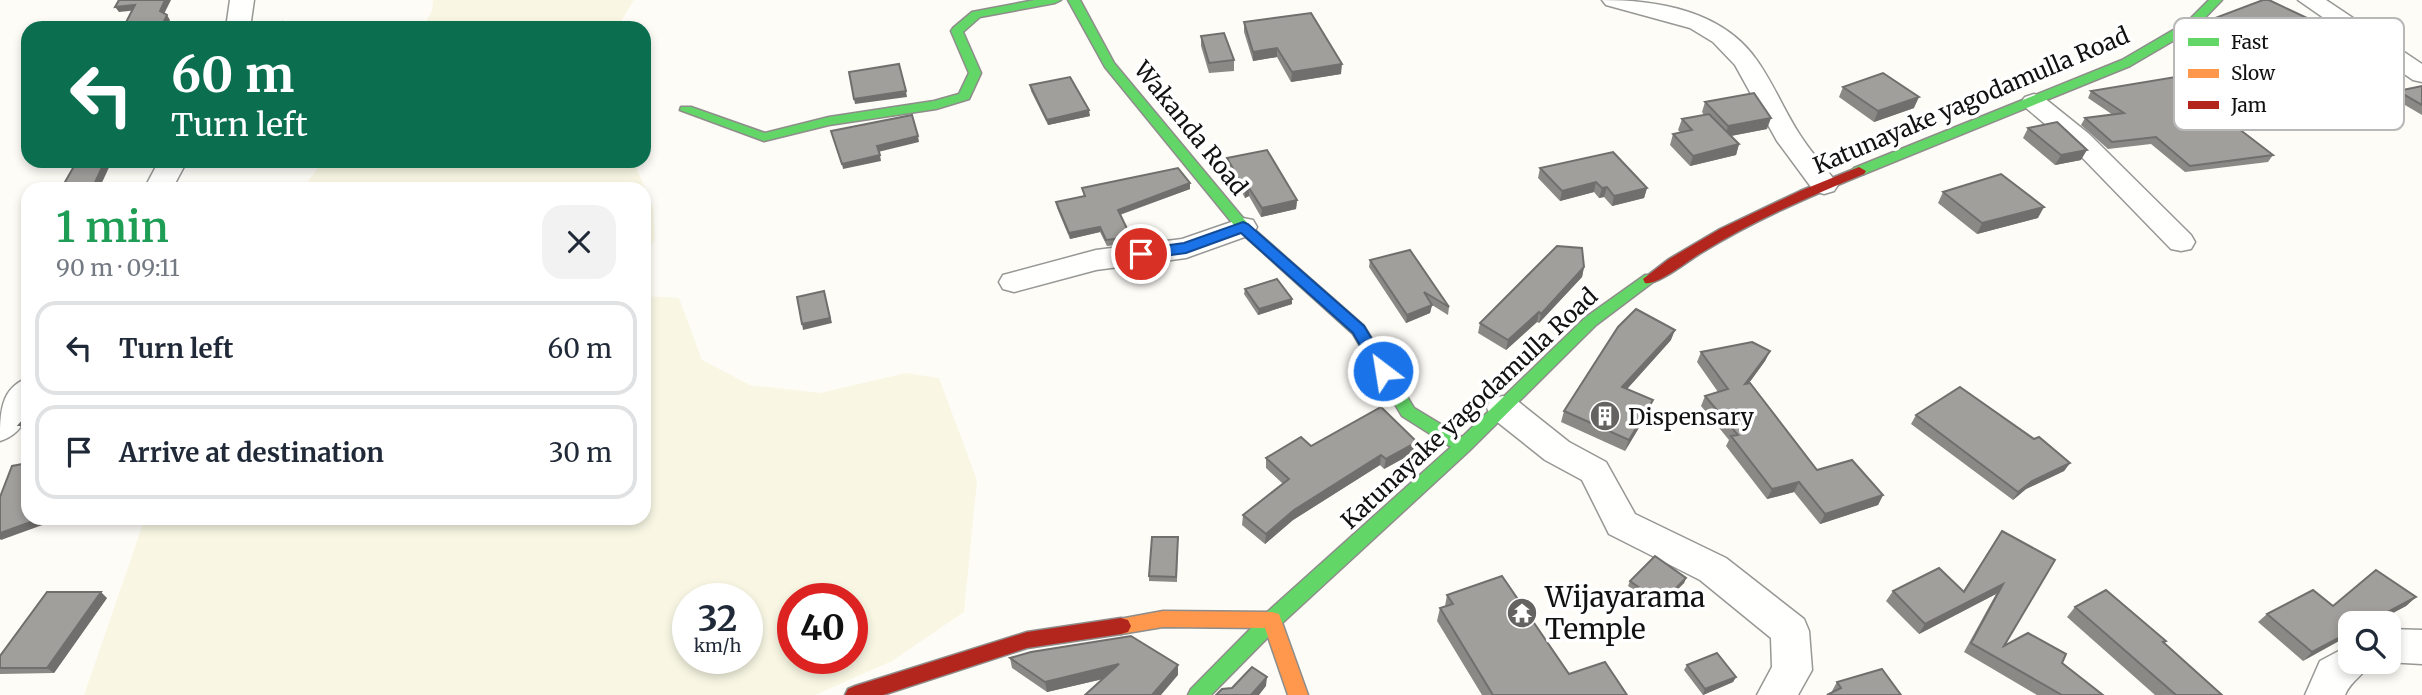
<!DOCTYPE html>
<html lang="en">
<head>
<meta charset="utf-8">
<style>
  body { margin:0; font-family:Merriweather,serif; background:#f2f2f3; color:#1f2937; height:100vh; display:flex; flex-direction:column; font-size:26px; white-space:nowrap }
  * { box-sizing:border-box; margin:0 }
  p { font-size:23px; color:#747a83 }
  .icon { flex:none; width:38px; height:38px; fill:none; stroke:currentColor; stroke-width:2; stroke-linecap:round; stroke-linejoin:round }
  .map { position:relative; flex:1; overflow:hidden }
  .panel { position:absolute; left:21px; top:182px; width:630px; height:343px; display:flex; flex-direction:column; background:#fff; border-radius:21px; box-shadow:0 4px 10px #0003 }
  .panel>* { flex:none }
  .banner { position:absolute; left:21px; top:21px; width:630px; height:147px; border-radius:21px; box-shadow:0 4px 10px #0003; background:#0b6e4f; color:#fff; overflow:hidden }
  .fabs { position:absolute; left:2338px; top:611px; display:grid; gap:14px }
  .fabs a { display:grid; place-items:center; width:63px; height:63px; border-radius:14px; background:#fff; box-shadow:0 4px 10px #0003; font-size:35px }
  .speed { position:absolute; left:672px; top:583px; display:flex; gap:14px; font-size:35px; font-weight:700; text-align:center }
  .speed>* { display:grid; place-content:center; width:91px; height:91px; border-radius:50%; background:#fff; box-shadow:0 4px 10px #0003; line-height:1 }
  .speed small { font-size:18px; font-weight:400 }
  .speed .limit { border:10px solid #d22; background:#fff; color:#111 }
  .pin { position:absolute; display:grid; place-items:center; width:60px; height:60px; color:#fff; margin:-30px; border:4px solid #fff; border-radius:50%; box-shadow:0 2px 7px #0007 }
  .me { position:absolute; width:77px; margin:-38px; rotate:329deg; stroke-linejoin:round; filter:drop-shadow(0 0 5px #0008) }
  .turn { display:flex; align-items:center; gap:24px; height:147px; padding:0 35px; font-size:32px }
  .turn .icon { width:91px; height:91px; stroke-width:2.5 }
  .turn b { display:block; font-size:49px; line-height:60px }
  .round { display:grid; place-items:center; flex:none; width:74px; height:74px; border-radius:21px; background:#f2f2f3 }
  .summary { display:flex; align-items:center; justify-content:space-between; height:119px; padding:0 35px }
  h1 { font-size:42px; font-weight:600; line-height:52px; color:#1e9e55 }
  ul { padding:0; list-style:none }
  li { display:flex; align-items:center; gap:21px; height:94px; margin:0 14px 10px; padding:0 21px; border:4px solid #e0e1e3; border-radius:21px }
  li div { flex:1 }
  li b { display:block; font-size:26px }
  li em { font-style:normal }
  .map>svg:first-child { display:block }
  .farmland { fill:#f9f7e4; fill-rule:evenodd }
  .lines { fill:none; stroke-linecap:round; stroke-linejoin:round }
  .street-casing { stroke:#979795; stroke-width:3 }
  .fast-casing { stroke:#8e8d8b; stroke-width:3 }
  .slow-casing { stroke:#8e8d8b; stroke-width:3 }
  .jam-casing { stroke:#8e8d8b; stroke-width:3 }
  .street { fill:#fffffe; fill-rule:evenodd }
  .fast { fill:#63d668; fill-rule:evenodd }
  .slow { fill:#ff974d; fill-rule:evenodd }
  .jam { fill:#b3261e; fill-rule:evenodd }
  .wall { fill:#8a8986 }
  .shaded-wall { fill:#716f6d }
  .building { fill:#a19f9c; stroke:#716f6d; stroke-width:2 }
  .route { fill:#1a73e8; stroke:#114b97; stroke-width:2 }
  .labels { text-anchor:middle; dominant-baseline:central; stroke-width:7; stroke-linejoin:round; paint-order:stroke }
  .street-label { font-size:23px; fill:#111; stroke:#fff }
  .poi-label { font-size:23px; fill:#111; stroke:#fff; text-anchor:start }
  .near-poi-label { font-size:28px; fill:#111; stroke:#fff; text-anchor:start }
  .key { fill:#fff; stroke:#b8b8b8; stroke-width:2 }
  .key-label { font-size:19px; fill:#111 }
</style>
</head>
<body>
<div class="map">
<svg width="2422" height="695" viewBox="0 0 2422 695">
  <rect width="100%" height="100%" fill="#fdfcf7"/>
  <!-- farmland -->
  <g class="farmland">
    <polygon points="433,0 634,0 617,28 422,28 432,11"/>
    <polygon points="323,161 578,161 578,166 634,162 653,208 655,240 644,254 644,189 302,189"/>
    <path d="M644 296 679 298 702 360 750 385 820 393 906 373 939 378 977 480 964 612 892 661 815 695H84L145 518H644ZM688 598H747V658H688ZM793 598H852V658H793Z"/>
  </g>
  <g class="lines">
    <!-- street casing -->
    <g class="street-casing">
      <g id="street">
        <polygon points="230,0 254,0 250,28 226,28"/>
        <path d="M1602 0C1658 0 1722 11 1756 59 1774 84 1785 113 1802 138 1813 155 1827 169 1838 185L1834 191 1824 194 1814 191 1777 141 1735 65 1713 42 1690 28 1606 5Z"/>
        <polygon points="2298,0 2326,0 2422,64 2422,82 2413,80"/>
        <polygon points="2034,94 2043,97 2089,134 2191,235 2195,242 2191,249 2181,251 2171,249 2071,146 2025,107 2021,102 2025,97"/>
        <polygon points="159,161 187,161 172,189 144,189"/>
        <polygon points="1243,218 1253,220 1257,227 1253,234 1186,258 1096,270 1014,292 1003,289 999,282 1003,275 1096,250 1182,239"/>
        <path d="M28 378C28 405 31 431 0 441 0 414 0 388 28 378Z"/>
        <polygon points="1503,396 1515,399 1569,442 1606,462 1635,514 1726,558 1804,619 1809,631 1812,670 1798,695 1757,695 1772,667 1771,638 1700,580 1609,534 1582,480 1545,460 1491,417 1487,408 1491,399"/>
        <polygon points="2389,629 2422,630 2422,664 2386,662 2389,662"/>
        <path d="M2350 645V662H2370C2364 676 2351 680 2345 695H2305L2320 661Z"/>
      </g>
    </g>
    <!-- fast casing -->
    <g class="fast-casing">
      <g id="fast">
        <polygon points="1035,0 1061,0 1055,3 980,17 963,32 981,73 969,99 936,109 829,125 764,141 680,110 681,107 691,107 765,133 829,117 934,101 959,94 969,73 951,31 953,28 972,12"/>
        <polygon points="1068,0 1080,0 1114,63 1248,224 1364,326 1414,408 1462,437 1586,317 1645,275 1655,275 1657,279 1596,325 1469,451 1279,626 1211,695 1188,695 1191,689 1265,614 1451,447 1402,416 1353,334 1238,230 1105,67"/>
        <polygon points="2209,0 2222,0 2195,28 2130,66 1864,174 1859,175 1852,171 1854,168 2122,60 2187,22"/>
      </g>
    </g>
    <!-- slow casing -->
    <g class="slow-casing">
      <polygon id="slow" points="1163,611 1272,612 1279,614 1308,695 1288,695 1265,628 1163,627 1121,634 1114,632 1111,626 1114,620"/>
    </g>
    <!-- jam casing -->
    <g class="jam-casing">
      <g id="jam">
        <path d="M1859 167 1866 171 1864 174C1808 197 1753 221 1701 253 1689 260 1657 286 1645 283L1643 279 1669 259 1720 229 1800 191Z"/>
        <polygon points="1121,618 1128,620 1131,626 1128,632 1121,634 1027,648 883,695 845,695 848,689 855,686 1027,632"/>
      </g>
    </g>
    <!-- street -->
    <use href="#street" class="street"/>
    <!-- fast -->
    <use href="#fast" class="fast"/>
    <!-- slow -->
    <use href="#slow" class="slow"/>
    <!-- jam -->
    <use href="#jam" class="jam"/>
  </g>
  <!-- wall -->
  <g class="wall">
    <polygon points="2307,18 2302,25 2294,28 2375,85 2318,94 2291,75 2204,103 2273,155 2268,162 2185,172 2151,144 2108,149 2081,125 2085,118 2113,115 2088,98 2091,91 2207,72 2174,50 2177,44"/>
    <polygon points="1244,22 1341,74 1291,82 1277,57 1253,61 1244,32"/>
    <polygon points="1201,36 1234,60 1234,71 1209,73 1201,46"/>
    <polygon points="1030,85 1090,116 1048,125 1031,91"/>
    <polygon points="2422,86 2422,115 2393,98 2398,91"/>
    <polygon points="1843,87 1914,108 1874,122 1839,97"/>
    <polygon points="1705,102 1767,129 1731,136 1739,144 1736,155 1690,166 1670,145 1673,134 1681,133 1678,130 1682,119 1704,115 1702,112"/>
    <polygon points="2028,128 2081,160 2055,165 2023,138"/>
    <polygon points="1227,158 1297,200 1296,209 1261,217 1249,196 1245,198 1227,166"/>
    <polygon points="1540,168 1647,188 1644,198 1612,206 1604,197 1599,198 1594,192 1560,201 1538,178"/>
    <polygon points="1082,188 1190,189 1120,215 1131,237 1132,243 1107,246 1100,232 1070,239 1057,208 1056,202 1084,196"/>
    <polygon points="1943,192 2038,218 1977,234 1938,203"/>
    <polygon points="1370,260 1449,307 1448,315 1432,305 1430,313 1406,323 1369,267"/>
    <polygon points="1584,267 1582,277 1539,323 1537,322 1506,350 1478,333 1480,323"/>
    <polygon points="1245,289 1292,304 1258,315 1244,294"/>
    <polygon points="1671,340 1627,389 1649,411 1625,451 1561,422 1564,411"/>
    <polygon points="1770,351 1765,361 1749,383 1817,470 1883,495 1878,505 1820,524 1794,492 1767,499 1726,446 1729,440 1701,406 1705,396 1718,392 1697,362 1701,352"/>
    <polygon points="28,415 28,431 24,431 19,425"/>
    <polygon points="1916,415 2070,463 2064,471 2026,489 2013,500 1911,424"/>
    <polygon points="1417,442 1415,452 1384,469 1380,465 1293,520 1265,544 1242,525 1243,515 1283,484 1266,468 1266,458 1311,446"/>
    <polygon points="2002,531 2004,646 2062,663 2103,695 2037,695 1964,652 1996,594 1919,634 1886,601 1893,591 1963,591"/>
    <polygon points="1178,537 1177,582 1149,581 1149,576"/>
    <polygon points="1686,578 1684,583 1659,608 1628,586 1630,581"/>
    <polygon points="1447,595 1569,674 1627,695 1482,695 1437,621 1440,608 1445,606"/>
    <polygon points="2416,597 2406,606 2374,623 2350,623 2303,661 2258,622 2267,614"/>
    <polygon points="107,598 54,673 0,674 0,656"/>
    <polygon points="2075,607 2164,643 2222,695 2155,695 2067,617"/>
    <polygon points="1010,658 1178,665 1178,675 1103,679 1047,692 1012,668"/>
    <polygon points="1687,665 1736,677 1733,682 1703,695 1684,670"/>
    <polygon points="1837,682 1901,695 1833,692 1832,691"/>
  </g>
  <!-- shaded-wall -->
  <g class="shaded-wall">
    <polygon points="165,0 171,0 163,16 160,11"/>
    <polygon points="135,5 138,10 119,12 115,7"/>
    <polygon points="167,15 170,20 166,28 161,28"/>
    <polygon points="2307,18 2302,25 2284,32 2289,25"/>
    <polygon points="281,22 284,28 277,28"/>
    <polygon points="1277,48 1277,57 1253,61 1253,52"/>
    <polygon points="1342,64 1341,74 1291,82 1292,72"/>
    <polygon points="2295,69 2291,75 2195,106 2200,99"/>
    <polygon points="2380,78 2375,85 2318,94 2323,87"/>
    <polygon points="906,91 907,97 855,104 854,99"/>
    <polygon points="1919,97 1914,108 1874,122 1878,111"/>
    <polygon points="1089,110 1090,116 1048,125 1047,120"/>
    <polygon points="1771,118 1767,129 1725,137 1728,126"/>
    <polygon points="918,136 919,142 878,152 877,146"/>
    <polygon points="1739,144 1736,155 1690,166 1693,156"/>
    <polygon points="2087,150 2081,160 2055,165 2061,155"/>
    <polygon points="880,155 881,161 843,169 842,164"/>
    <polygon points="105,161 112,161 99,189 92,189"/>
    <polygon points="1596,182 1594,192 1560,201 1562,191"/>
    <polygon points="1190,183 1190,189 1118,215 1118,210"/>
    <polygon points="1607,187 1604,197 1599,198 1602,188"/>
    <polygon points="1249,188 1249,196 1245,198 1245,190"/>
    <polygon points="1647,188 1644,198 1612,206 1614,196"/>
    <polygon points="1297,200 1296,209 1261,217 1262,208"/>
    <polygon points="2044,207 2038,218 1977,234 1982,223"/>
    <polygon points="1100,227 1100,232 1070,239 1069,233"/>
    <polygon points="1584,267 1582,277 1539,323 1541,314"/>
    <polygon points="824,291 832,323 803,330 802,324"/>
    <polygon points="1292,299 1292,304 1258,315 1259,309"/>
    <polygon points="1432,305 1430,313 1406,323 1407,315"/>
    <polygon points="1539,312 1537,322 1506,350 1508,340"/>
    <polygon points="1675,330 1671,340 1619,398 1622,387"/>
    <polygon points="1770,351 1765,361 1741,394 1745,384"/>
    <polygon points="1653,400 1649,411 1625,451 1629,440"/>
    <polygon points="1417,442 1415,452 1384,469 1386,459"/>
    <polygon points="1381,455 1380,465 1293,520 1265,544 1266,534 1294,510"/>
    <polygon points="2070,463 2064,471 2026,489 2013,500 2018,492 2032,481"/>
    <polygon points="1799,482 1794,492 1767,499 1772,489"/>
    <polygon points="1883,495 1878,505 1820,524 1825,514"/>
    <polygon points="42,518 49,518 48,523 1,540 0,539 0,533"/>
    <polygon points="1686,578 1684,583 1659,608 1661,603"/>
    <polygon points="2003,584 1996,594 1919,634 1925,624"/>
    <polygon points="101,592 107,598 54,673 47,668"/>
    <polygon points="2416,597 2406,606 2374,623 2367,623"/>
    <polygon points="2350,632 2350,635 2303,661 2312,652"/>
    <polygon points="1119,664 1120,675 1047,692 1045,682"/>
    <polygon points="1178,665 1178,675 1161,695 1152,695"/>
    <polygon points="1267,677 1266,686 1259,695 1251,695"/>
    <polygon points="1736,677 1733,682 1703,695 1705,689"/>
  </g>
  <!-- building -->
  <g class="building">
    <polygon points="119,0 165,0 160,11 167,15 161,28 123,28 135,5 115,7"/>
    <polygon points="2263,0 2269,0 2307,18 2289,25 2380,78 2323,87 2295,69 2200,99 2273,155 2190,166 2156,137 2112,142 2085,118 2124,113 2091,91 2218,70 2177,44 2206,27 2215,18"/>
    <polygon points="1311,13 1342,64 1292,72 1277,48 1253,52 1244,22"/>
    <polygon points="281,22 277,28 245,28"/>
    <polygon points="1224,33 1234,60 1209,63 1201,36"/>
    <polygon points="899,64 906,91 854,99 849,72"/>
    <polygon points="1883,73 1919,97 1878,111 1843,87"/>
    <polygon points="1070,77 1089,110 1047,120 1030,85"/>
    <polygon points="2422,86 2422,105 2398,91"/>
    <polygon points="1754,93 1771,118 1728,126 1705,102"/>
    <polygon points="1709,114 1739,144 1693,156 1673,134 1692,130 1682,119"/>
    <polygon points="912,115 918,136 877,146 880,155 842,164 831,131"/>
    <polygon points="2057,122 2087,150 2061,155 2028,128"/>
    <polygon points="1267,150 1297,200 1262,208 1249,188 1245,190 1227,158"/>
    <polygon points="1613,152 1647,188 1614,196 1607,187 1602,188 1596,182 1562,191 1540,168"/>
    <polygon points="77,161 105,161 92,189 61,189"/>
    <polygon points="1178,168 1190,183 1118,210 1131,237 1106,240 1100,227 1069,233 1056,202 1085,196 1082,188"/>
    <polygon points="2001,174 2044,207 1982,223 1943,192"/>
    <polygon points="1557,246 1582,248 1584,267 1541,314 1539,312 1508,340 1480,323"/>
    <polygon points="1410,250 1449,307 1424,292 1432,305 1407,315 1370,260"/>
    <polygon points="1277,279 1292,299 1259,309 1245,289"/>
    <polygon points="824,291 830,318 802,324 797,297"/>
    <polygon points="1636,309 1675,330 1622,387 1653,400 1629,440 1564,411 1618,327"/>
    <polygon points="1752,342 1770,351 1745,384 1750,383 1817,470 1852,460 1883,495 1825,514 1799,482 1772,489 1731,436 1738,435 1705,396 1728,389 1701,352"/>
    <polygon points="1960,387 2034,439 2039,437 2070,463 2032,481 2018,492 1916,415"/>
    <polygon points="1381,407 1417,442 1386,459 1381,455 1294,510 1266,534 1243,515 1289,479 1266,458 1301,437 1311,446"/>
    <polygon points="28,415 28,425 19,425"/>
    <polygon points="28,463 28,518 42,518 0,533 0,497 12,466"/>
    <polygon points="2002,531 2055,560 2004,646 2028,633 2066,654 2062,663 2103,695 2062,695 1971,643 2003,584 1925,624 1893,591 1939,568 1964,592"/>
    <polygon points="1152,537 1178,537 1176,577 1149,576"/>
    <polygon points="1655,556 1686,578 1661,603 1630,581"/>
    <polygon points="2376,570 2416,597 2367,623 2350,623 2350,632 2312,652 2267,614 2313,590 2333,606"/>
    <polygon points="1502,576 1569,674 1605,662 1627,695 1493,695 1440,608 1453,604 1447,595"/>
    <polygon points="2106,590 2166,641 2163,642 2222,695 2176,695 2075,607"/>
    <polygon points="47,592 101,592 47,668 0,668 0,656"/>
    <polygon points="1131,636 1178,665 1152,695 1085,695 1119,664 1045,682 1010,658 1031,652"/>
    <polygon points="1717,653 1736,677 1705,689 1687,665"/>
    <polygon points="1252,667 1267,677 1251,695 1216,695 1222,689 1232,688"/>
    <polygon points="1882,669 1901,695 1827,695 1841,688 1837,682"/>
  </g>
  <!-- route -->
  <polygon class="route" points="1243,222 1248,224 1364,326 1391,371 1389,375 1377,375 1353,333 1241,233 1186,253 1141,259 1134,254 1141,249 1184,243"/>
  <!-- icons -->
  <defs>
    <g id="building-disc" transform="scale(1.575)"><circle r="9.5" fill="#646362" stroke="#fff"/><path d="M-4-6H4V6H1V3H-1V6H-4ZM-2.5-4.3h1.7v1.8h-1.7ZM.8-4.3h1.7v1.8H.8ZM-2.5-1h1.7V.8h-1.7ZM.8-1h1.7V.8H.8Z" fill="#fff"/></g>
    <g id="temple-disc" transform="scale(1.575)"><circle r="9.5" fill="#646362" stroke="#fff"/><path d="M0-6L5-2H3V0L6.5 2.5H4V6H1.5V3h-3V6H-4V2.5H-6.5L-3 0V-2H-5Z" fill="#fff"/></g>
  </defs>
  <g fill-rule="evenodd">
    <use href="#building-disc" x="1605" y="416"/>
    <use href="#temple-disc" x="1522" y="613"/>
  </g>
  <g class="labels">
    <!-- street labels -->
    <g class="street-label">
      <text transform="translate(1971 100) rotate(-23)">Katunayake yagodamulla Road</text>
      <text transform="translate(1191 128) rotate(51)">Wakanda Road</text>
      <text transform="translate(1469 408) rotate(-43)">Katunayake yagodamulla Road</text>
    </g>
    <!-- poi labels -->
    <g class="poi-label">
      <text x="1628" y="416">Dispensary</text>
    </g>
    <!-- near-poi labels -->
    <g class="near-poi-label">
      <text x="1545" y="597">Wijayarama<tspan x="1545" dy="32">Temple</tspan></text>
    </g>
  </g>
  <!-- legend -->
  <rect x="2174" y="18" width="230" height="112" rx="10" class="key"/>
  <rect x="2188" y="38" width="31" height="8" fill="#63d668"/>
  <rect x="2188" y="69" width="31" height="9" fill="#ff974d"/>
  <rect x="2188" y="101" width="31" height="8" fill="#b3261e"/>
  <g class="key-label">
    <text x="2231" y="49">Fast</text>
    <text x="2231" y="80">Slow</text>
    <text x="2231" y="112">Jam</text>
  </g>
</svg>
<div class="fabs">
<a><svg class="icon" aria-label="search" viewBox="0 0 24 24"><circle cx="10" cy="10" r="6"/><path d="M15 15l6 6"/></svg></a>
</div>
<div class="speed"><div>32<small>km/h</small></div><div class="limit">40</div></div>
<div class="pin" style="left:1141px;top:254px;background:#d93025"><svg class="icon" aria-label="arrive" viewBox="0 0 24 24"><path d="M6 21V4h12l-3 4 3 4H6"/></svg></div>
<svg class="me" style="left:1383px;top:371px" viewBox="-20 -20 40 40"><circle r="17" fill="#1a73e8" stroke="#fff" stroke-width="3"/><path d="M0-11L8 9 0 5-8 9z" fill="#fff"/></svg>
<div class="banner">
<div class="turn"><svg class="icon" aria-label="left" viewBox="0 0 24 24"><path d="M17 20v-9H6M10 6l-5 5 5 5"/></svg><div><b>60 m</b>Turn left</div></div>
</div>
<section class="panel">
<div class="summary"><div><h1>1 min</h1><p>90 m · 09:11</p></div><a class="round"><svg class="icon" aria-label="close" viewBox="0 0 24 24"><path d="M6 6l12 12M18 6L6 18"/></svg></a></div>
<ul>
<li><svg class="icon" aria-label="left" viewBox="0 0 24 24"><path d="M17 20v-9H6M10 6l-5 5 5 5"/></svg><div><b>Turn left</b></div><em>60 m</em></li>
<li><svg class="icon" aria-label="arrive" viewBox="0 0 24 24"><path d="M6 21V4h12l-3 4 3 4H6"/></svg><div><b>Arrive at destination</b></div><em>30 m</em></li>
</ul>
</section>
</div>
</body>
</html>
